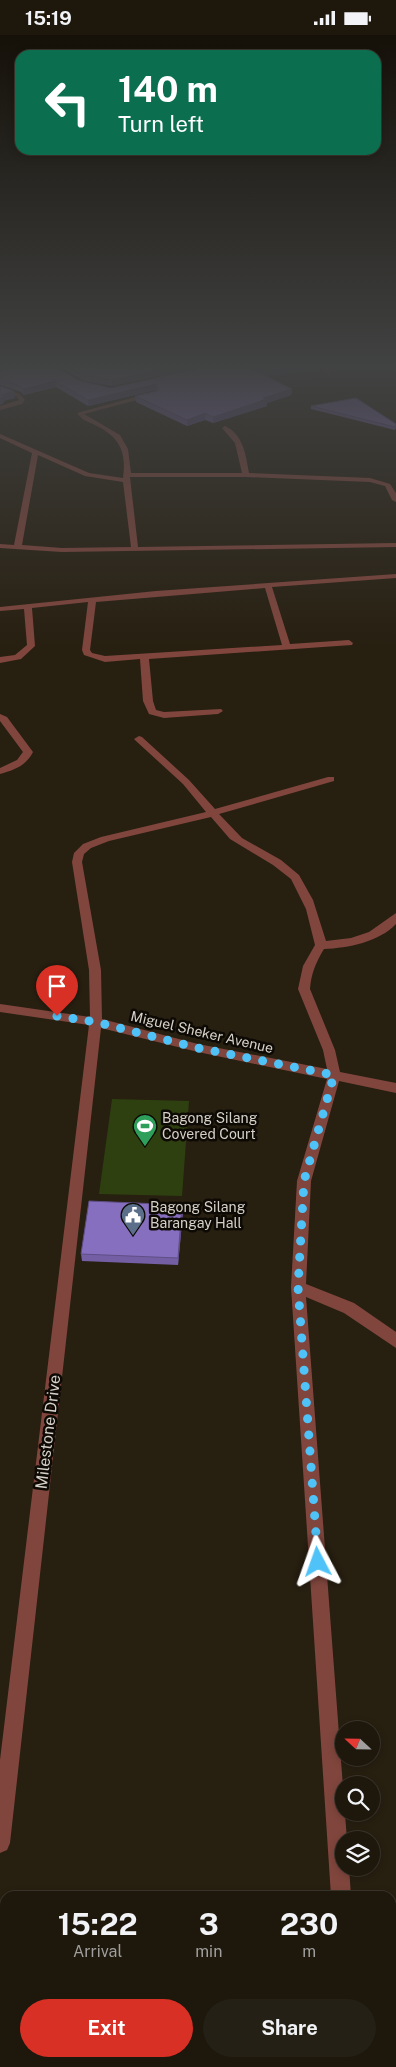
<!DOCTYPE html>
<html lang="en">
<head>
<meta charset="utf-8">
<style>
  body { margin:0; font-family:"Public Sans",sans-serif; background:#252015; color:#f1f3f6; height:100vh; display:flex; flex-direction:column; font-size:19px; white-space:nowrap }
  * { box-sizing:border-box; margin:0 }
  p { font-size:16px; color:#a09f9d }
  .icon { flex:none; width:28px; height:28px; fill:none; stroke:currentColor; stroke-width:2; stroke-linecap:round; stroke-linejoin:round }
  .map { position:relative; flex:1; overflow:hidden }
  .side { position:absolute; left:0px; top:1856px; width:396px; height:176px; display:flex; flex-direction:column; background:#1d170c; border-radius:15px 15px 0 0; box-shadow:0 2px 8px #0003,0 0 0 1px #3b362d }
  .side>* { flex:none }
  .hud { position:absolute; left:15px; top:15px; width:366px; height:105px; border-radius:15px; box-shadow:0 2px 8px #0003,0 0 0 1px #3b362d; background:#0b6e4f; color:#fff; overflow:hidden }
  .needle { width:32px; rotate:292deg }
  .controls { position:absolute; left:335px; top:1686px; display:grid; gap:10px }
  .controls a { display:grid; place-items:center; width:45px; height:45px; border-radius:50%; background:#1d170c; box-shadow:0 2px 8px #0003,0 0 0 1px #3b362d; font-size:25px }
  .pin { position:absolute; display:grid; place-items:center; width:42px; height:42px; color:#fff; margin:-51px -21px; border-radius:50% 50% 50% 0; rotate:-45deg; box-shadow:0 0 5px #0007 }
  .pin .icon { rotate:45deg }
  .me { position:absolute; width:55px; margin:-28px; rotate:356deg; stroke-linejoin:round; filter:drop-shadow(0 0 4px #0008) }
  .turn { display:flex; align-items:center; gap:18px; height:105px; padding:0 20px; font-size:22px }
  .turn .icon { width:65px; height:65px; stroke-width:2.5 }
  .turn b { display:block; font-size:35px; line-height:42px }
  .eta { display:flex; justify-content:space-evenly; align-items:center; height:85px; text-align:center }
  .eta b { font-size:30px; font-weight:700; line-height:35px }
  .button { display:flex; gap:10px; margin-top:auto; padding:10px 20px }
  .button a { flex:1; height:58px; border-radius:30px; background:#d93025; color:#fff; font-size:20px; font-weight:700; line-height:58px; text-align:center }
  .button a+a { background:#252015; color:#f1f3f6 }
  .status { display:flex; justify-content:space-between; align-items:center; height:35px; padding:0 25px; background:#1d170c; direction:ltr }
  .status svg { height:14px; fill:currentColor }
  .map>svg:first-child { display:block }
  .industrial { fill:#342126 }
  .green { fill:#2e4010 }
  .lines { fill:none; stroke-linecap:round; stroke-linejoin:round }
  .minor { fill:#80463d; fill-rule:evenodd }
  .wall { fill:#745fa4 }
  .shaded-wall { fill:#5e4e86 }
  .building { fill:#876fbf; stroke:#5e4e86 }
  .route { stroke:#4fc3f7; stroke-width:9; stroke-dasharray:0 16.2 }
  .labels { text-anchor:middle; dominant-baseline:central; stroke-width:5; stroke-linejoin:round; paint-order:stroke }
  .street-label { font-size:14px; fill:#d6d1c8; stroke:#0d0904 }
  .poi-label { font-size:14px; fill:#d6d1c8; stroke:#0d0904; text-anchor:start }
  .near-street-label { font-size:16px; fill:#d6d1c8; stroke:#0d0904 }
</style>
</head>
<body>
<div class="status"><b>15:19</b><svg viewBox="0 0 49 12"><path d="M0 12V9h3v3zM5 12V6h3v6zM10 12V3h3v9zM15 12V0h3v12zM26 1h20v11H26zM47 4h2v5h-2z"/></svg></div>
<div class="map">
<svg width="396" height="2032" viewBox="0 0 396 2032">
  <rect width="100%" height="100%" fill="#271f10"/>
  <!-- industrial -->
  <polygon class="industrial" points="264,329 333,329 344,341 290,348"/>
  <!-- green -->
  <polygon class="green" points="112,1064 189,1066 182,1161 99,1159"/>
  <g class="lines">
    <!-- minor -->
    <g class="minor">
      <polygon points="318,329 324,329 331,339 327,339"/>
      <polygon points="0,351 20,359 25,365 22,369 0,375 0,371 19,365 16,361 0,355"/>
      <path d="M150 358 152 361 84 379 120 400 128 414 131 438H242L235 408 222 393 225 391C243 399 246 420 249 438L370 443 390 449 396 458V467L392 465 385 451 370 447 246 442H130L138 512 396 508V512L62 517 0 513V509L14 510 32 418 0 403V399L89 438 123 443C127 414 118 401 93 389 86 386 81 384 77 378ZM38 420 85 441 123 447 131 512 62 513 22 510Z"/>
      <path d="M396 539V543L272 552 290 609 349 605 353 608 352 610 149 624 153 666 156 675 164 677 221 674 223 676 218 679 164 683 149 679 143 666 140 624 105 627 84 620 82 615 88 567 32 573 35 611 21 624 0 628V622L15 620 27 610 24 574 0 576V572L156 556ZM265 553 282 610 105 621 92 618 90 615 96 567Z"/>
      <path d="M0 679 7 682 33 717C26 731 14 735 0 739V733L17 725 23 717 0 686Z"/>
      <path d="M139 701 142 702 189 745 215 774 328 742H334V746L219 779 242 803 281 825 299 840 313 865 326 906 351 903 369 897 396 878V889C379 907 348 913 324 914 316 927 311 939 310 954L335 1015 340 1037 396 1048V1058L339 1046 311 1146 306 1249 354 1268 396 1297V1313L344 1278 306 1262 347 1805H344V1832H349L351 1861H331L291 1252 297 1146 327 1044 198 1017 101 993 10 1808 7 1815 0 1818V1725L89 990 0 977V969L90 982 89 935 72 827 74 818 83 809 101 802 206 777 183 749 136 706 134 704ZM211 782 230 804 273 830 291 844 306 874 315 910 303 931 298 954 323 1015 327 1034 198 1009 102 984 101 935 82 827 84 819 91 813 109 806Z"/>
      <rect x="0" y="1955" width="5" height="22"/>
      <rect x="391" y="1965" width="5" height="22"/>
      <rect x="342" y="2028" width="22" height="4"/>
    </g>
  </g>
  <!-- wall -->
  <g class="wall">
    <polygon points="0,329 111,353 316,335 264,340 292,354 291,360 267,368 267,371 213,388 205,385 187,391 136,367 135,361 156,356 156,355 88,371 56,352 24,360 21,357 0,350"/>
    <polygon points="55,329 201,329 199,332 112,351 84,346"/>
    <polygon points="311,371 396,389 396,392 395,395 311,374"/>
    <polygon points="183,1177 178,1230 82,1226 81,1219"/>
  </g>
  <!-- shaded-wall -->
  <g class="shaded-wall">
    <polygon points="185,329 201,329 199,332 112,351 112,345"/>
    <polygon points="317,329 316,335 254,341 254,335"/>
    <polygon points="55,346 56,352 24,360 23,354"/>
    <polygon points="156,349 156,355 88,371 88,365"/>
    <polygon points="292,354 291,360 267,368 267,371 213,388 213,382 263,363"/>
    <polygon points="14,356 15,363 4,366 4,368 0,370 0,363 1,360"/>
    <polygon points="205,378 205,385 187,391 187,385"/>
    <polygon points="182,1170 183,1177 178,1230 178,1223"/>
  </g>
  <!-- building -->
  <g class="building">
    <polygon points="0,329 51,329 78,345 111,353 204,332 208,329 317,329 254,335 292,354 263,363 267,364 213,382 205,378 187,385 135,361 157,356 158,353 156,349 88,365 55,346 23,354 20,351 0,344"/>
    <polygon points="65,329 185,329 112,345 83,340"/>
    <polygon points="0,351 14,356 1,360 4,361 0,363"/>
    <polygon points="356,363 396,389 395,392 311,371"/>
    <polygon points="89,1166 182,1170 178,1223 81,1219"/>
  </g>
  <!-- sky -->
  <linearGradient id="sky" x2="0" y2="1"><stop stop-color="#151109"/><stop offset="0.54" stop-color="#414242"/><stop offset="1" stop-color="#414242" stop-opacity="0"/></linearGradient>
  <rect width="396" height="614" fill="url(#sky)"/>
  <g class="lines">
    <!-- route -->
    <polyline class="route" points="57,981 96,987 198,1013 334,1040 304,1146 298,1252 318,1527"/>
  </g>
  <!-- icons -->
  <defs>
    <g id="stadium-pin" transform="scale(1.25)"><path d="M0 17L-7.5 6A9.5 9.5 0 1 1 7.5 6Z" fill="#2e9e5b" stroke="#0d0904"/><path d="M0-5a6.5 5 0 1 0 0 10a6.5 5 0 1 0 0-10ZM-3.5-1.8h7v3.6h-7Z" fill="#fff"/></g>
    <g id="civic-pin" transform="scale(1.25)"><path d="M0 17L-7.5 6A9.5 9.5 0 1 1 7.5 6Z" fill="#5c6f8a" stroke="#0d0904"/><path d="M-.6-6.5H3V-4.5H.6V-3L4-1V1h2V6H-6V1h2V-1L-.6-3ZM-1.2 2.5V6h2.4V2.5Z" fill="#fff"/></g>
  </defs>
  <g fill-rule="evenodd">
    <use href="#stadium-pin" x="145" y="1091"/>
    <use href="#civic-pin" x="133" y="1180"/>
  </g>
  <g class="labels">
    <!-- street labels -->
    <g class="street-label">
      <text transform="translate(202 997) rotate(13)">Miguel Sheker Avenue</text>
    </g>
    <!-- poi labels -->
    <g class="poi-label">
      <text x="162" y="1083">Bagong Silang<tspan x="162" dy="16">Covered Court</tspan></text>
      <text x="150" y="1172">Bagong Silang<tspan x="150" dy="16">Barangay Hall</tspan></text>
    </g>
    <!-- near-street labels -->
    <g class="near-street-label">
      <text transform="translate(48 1397) rotate(-83)">Milestone Drive</text>
    </g>
  </g>
</svg>
<div class="controls">
<a><svg class="needle" viewBox="-14 -14 28 28"><path d="M0-13l5 13h-10z" fill="#e53935"/><path d="M0 13l5-13h-10z" fill="#a09f9d"/></svg></a>
<a><svg class="icon" aria-label="search" viewBox="0 0 24 24"><circle cx="10" cy="10" r="6"/><path d="M15 15l6 6"/></svg></a>
<a><svg class="icon" aria-label="layers" viewBox="0 0 24 24"><path d="M12 4l9 5-9 5-9-5zM3 14l9 5 9-5"/></svg></a>
</div>
<div class="pin" style="left:57px;top:981px;background:#d93025"><svg class="icon" aria-label="arrive" viewBox="0 0 24 24"><path d="M6 21V4h12l-3 4 3 4H6"/></svg></div>
<svg class="me" style="left:318px;top:1527px" viewBox="-20 -20 40 40"><path d="M0-17L14 15 0 8-14 15z" fill="#4fc3f7" stroke="#fff" stroke-width="4"/></svg>
<div class="hud">
<div class="turn"><svg class="icon" aria-label="left" viewBox="0 0 24 24"><path d="M17 20v-9H6M10 6l-5 5 5 5"/></svg><div><b>140 m</b>Turn left</div></div>
</div>
<section class="side">
<div class="eta">
<div><b>15:22</b><p>Arrival</p></div>
<div><b>3</b><p>min</p></div>
<div><b>230</b><p>m</p></div>
</div>
<div class="button"><a>Exit</a><a>Share</a></div>
</section>
</div>
</body>
</html>
